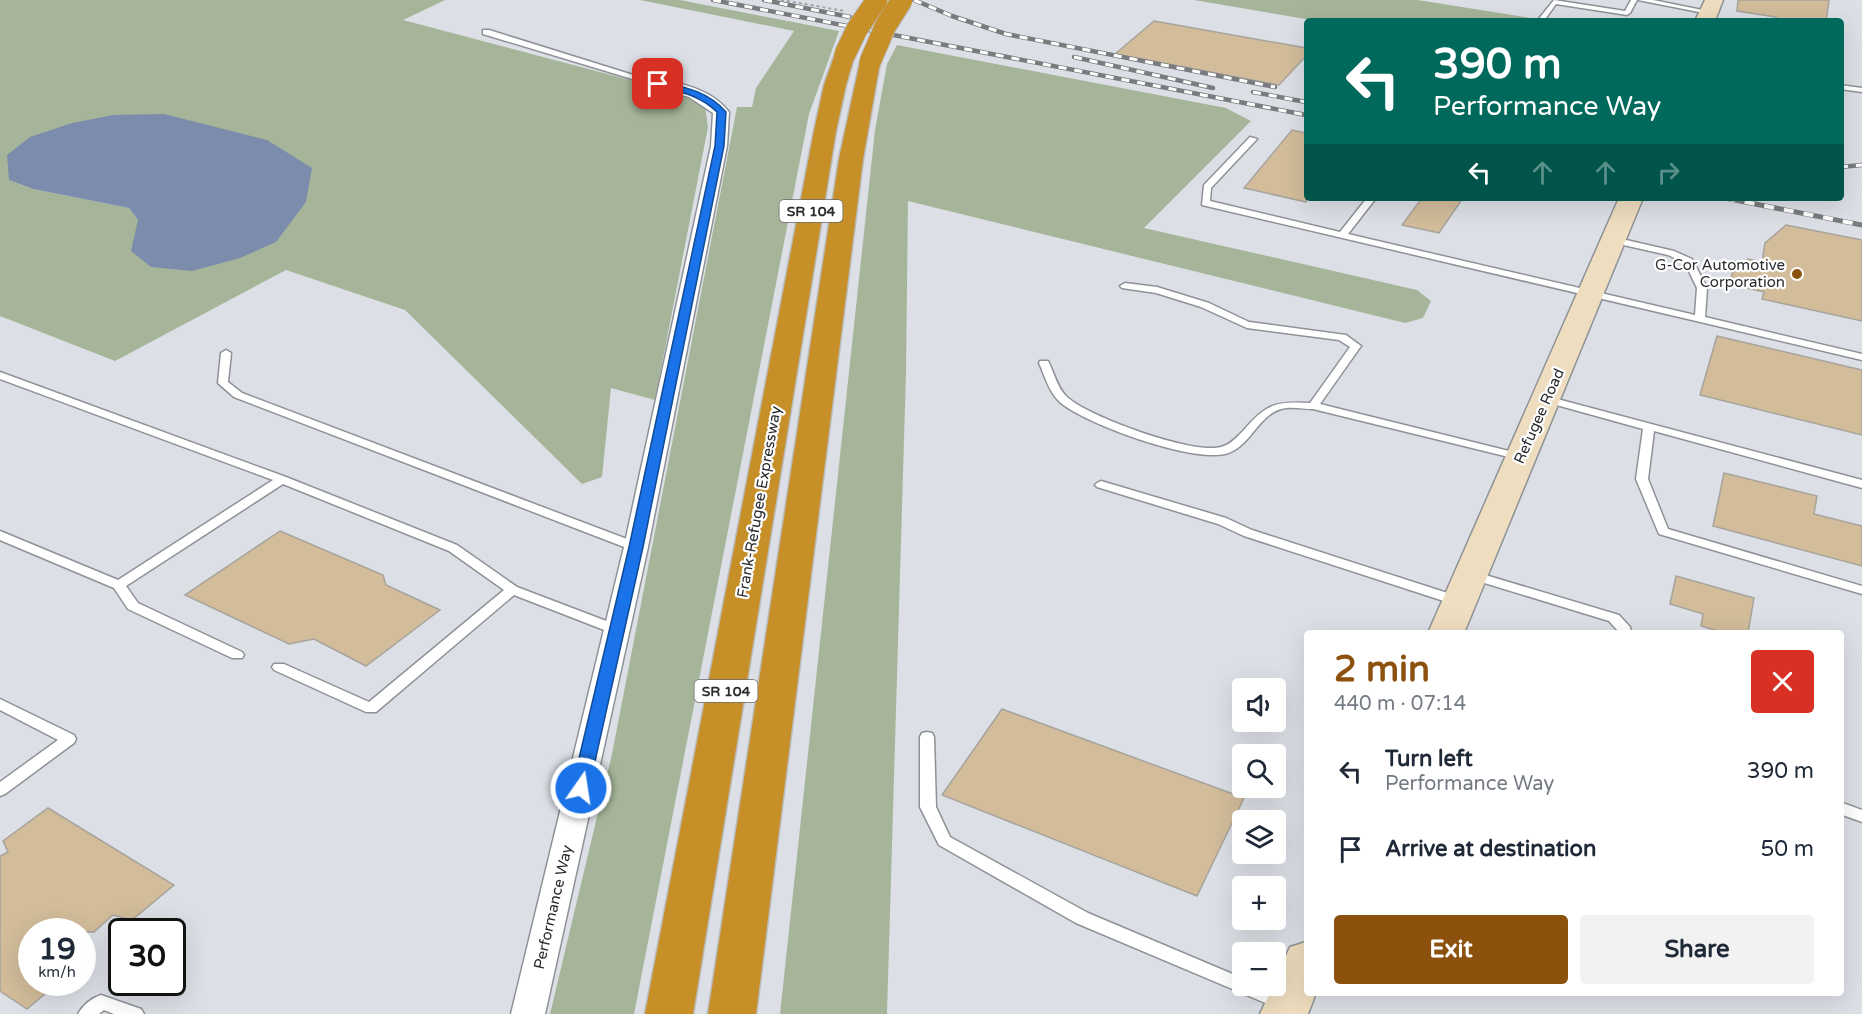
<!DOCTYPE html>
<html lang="en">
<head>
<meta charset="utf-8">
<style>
  body { margin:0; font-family:"Varela Round",sans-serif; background:#f2f2f3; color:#1f2937; height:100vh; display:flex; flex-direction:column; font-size:22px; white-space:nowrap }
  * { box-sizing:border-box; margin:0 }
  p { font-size:20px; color:#747a83 }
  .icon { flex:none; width:33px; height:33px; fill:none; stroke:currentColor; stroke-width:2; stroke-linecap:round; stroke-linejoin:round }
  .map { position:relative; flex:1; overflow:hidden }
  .details { position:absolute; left:1304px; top:630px; width:540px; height:366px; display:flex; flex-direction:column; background:#fff; border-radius:6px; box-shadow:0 6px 24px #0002 }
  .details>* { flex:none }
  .guide { position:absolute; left:1304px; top:18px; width:540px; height:183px; border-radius:6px; box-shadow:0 6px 24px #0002; background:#00695c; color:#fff; overflow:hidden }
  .tools { position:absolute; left:1232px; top:678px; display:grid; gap:12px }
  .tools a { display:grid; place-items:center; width:54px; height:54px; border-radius:6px; background:#fff; box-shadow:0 6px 24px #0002; font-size:30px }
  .speed { position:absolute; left:18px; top:918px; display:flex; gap:12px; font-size:30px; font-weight:700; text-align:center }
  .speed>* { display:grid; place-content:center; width:78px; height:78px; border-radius:50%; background:#fff; box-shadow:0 6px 24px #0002; line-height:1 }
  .speed small { font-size:15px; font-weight:400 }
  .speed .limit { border:3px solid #111; border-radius:9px; background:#fff; color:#111 }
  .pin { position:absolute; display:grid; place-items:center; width:51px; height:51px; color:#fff; margin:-26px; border-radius:12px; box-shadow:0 3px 9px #0006 }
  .me { position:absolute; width:66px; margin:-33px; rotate:13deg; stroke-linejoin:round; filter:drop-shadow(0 0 4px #0008) }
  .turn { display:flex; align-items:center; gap:21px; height:126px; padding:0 30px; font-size:27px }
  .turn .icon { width:78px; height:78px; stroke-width:2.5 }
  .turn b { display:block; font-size:42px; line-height:51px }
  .lanes { display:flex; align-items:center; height:57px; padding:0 30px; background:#0003; justify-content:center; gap:30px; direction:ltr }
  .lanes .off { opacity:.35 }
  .round { display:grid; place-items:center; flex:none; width:63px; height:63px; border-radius:6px; background:#f2f2f3 }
  .head { display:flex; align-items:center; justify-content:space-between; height:102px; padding:0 30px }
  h1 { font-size:36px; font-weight:700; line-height:45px; color:#8c510d }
  .button { display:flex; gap:12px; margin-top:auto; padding:12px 30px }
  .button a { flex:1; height:69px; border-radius:6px; background:#8c510d; color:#fff; font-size:24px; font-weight:700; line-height:69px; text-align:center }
  .button a+a { background:#f2f2f3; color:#1f2937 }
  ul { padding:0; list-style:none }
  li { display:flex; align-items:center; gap:18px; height:78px; padding:0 30px }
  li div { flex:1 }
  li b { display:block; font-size:22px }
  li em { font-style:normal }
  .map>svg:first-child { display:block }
  .green { fill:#a6b599; fill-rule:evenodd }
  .water { fill:#7b8cac }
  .building { fill:#d2bc9a; stroke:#a7a39d; stroke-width:1.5 }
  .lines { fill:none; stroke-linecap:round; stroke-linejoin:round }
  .lane-casing { stroke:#8e9297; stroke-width:3 }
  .street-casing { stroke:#8e9297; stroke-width:3 }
  .secondary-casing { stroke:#8e9297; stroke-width:3 }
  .highway-casing { stroke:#bbbbbc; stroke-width:3 }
  .path { stroke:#9ea1a5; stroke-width:2; stroke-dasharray:3 3; stroke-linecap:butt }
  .lane { fill:#fff; fill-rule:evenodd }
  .street { fill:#fff; fill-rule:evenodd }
  .secondary { fill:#eeddbe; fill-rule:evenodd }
  .highway { fill:#c68f27; fill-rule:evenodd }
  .rail-far1-casing { stroke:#797b7f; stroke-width:4.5 }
  .rail-casing { stroke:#797b7f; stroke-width:5 }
  .rail-far1 { stroke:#fff; stroke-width:3; stroke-dasharray:8; stroke-linecap:butt }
  .rail { stroke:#fff; stroke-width:4; stroke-dasharray:10; stroke-linecap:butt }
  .highway-bridge-casing { stroke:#bbbbbc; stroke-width:23; stroke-linecap:butt }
  .highway-bridge { stroke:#c68f27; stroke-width:21 }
  .route { fill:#1a73e8; stroke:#114b97; stroke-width:1.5 }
  .poi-dot { fill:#8c510d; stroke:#fff; stroke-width:2 }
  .labels { text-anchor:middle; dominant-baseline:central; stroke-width:4.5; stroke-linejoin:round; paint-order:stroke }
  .shield { fill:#fff; stroke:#6b6b6d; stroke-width:1.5 }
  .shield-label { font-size:14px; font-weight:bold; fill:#2b2c2f }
  .poi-label { font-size:15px; fill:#2b2c2f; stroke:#fff; text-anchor:end }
  .street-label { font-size:15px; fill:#2b2c2f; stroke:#fff }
</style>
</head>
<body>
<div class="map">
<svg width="1862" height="1014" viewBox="0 0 1862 1014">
  <rect width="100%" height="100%" fill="#dce0e6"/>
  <!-- green -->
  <g class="green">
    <path d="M0 0H445L403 20 676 92 705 107 708 127 655 400 611 388 602 477 582 484 405 310 286 270 115 361 0 316ZM9 180 276 242 138 220 129 208 33 189Z"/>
    <polygon points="640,0 680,0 839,31 809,114 634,1014 550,1014 612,754 737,107 752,107 756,88 794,31"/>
    <polygon points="1194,0 1418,0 1549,21 1317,21"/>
    <polygon points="897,45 1226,108 1251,121 1144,228 1417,290 1431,301 1423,318 1405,323 908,201 906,372 887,1014 780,1014 875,130 887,64"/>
  </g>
  <!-- water -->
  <polygon class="water" points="164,114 267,140 312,168 306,202 276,242 240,258 192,271 151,267 131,251 138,220 129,208 33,189 9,180 7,155 30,137 72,123 113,115"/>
  <!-- building -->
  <g class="building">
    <polygon points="1738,0 1829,0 1826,21 1775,21 1776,17 1737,11"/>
    <polygon points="1154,21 1306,48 1306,56 1279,85 1115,54"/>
    <polygon points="1292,130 1306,133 1306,202 1244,188"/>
    <polygon points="1422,198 1463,198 1439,233 1402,225"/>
    <polygon points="1786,225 1862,240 1862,321 1762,299 1764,292 1730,284 1735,261 1743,263 1748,259 1762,262 1765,243"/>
    <polygon points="1717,336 1862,370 1862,435 1700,395"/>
    <polygon points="1724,473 1817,496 1814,514 1862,526 1862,566 1713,526"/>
    <polygon points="280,531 383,575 386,585 440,610 366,666 314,639 289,644 185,595"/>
    <polygon points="1676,576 1754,598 1748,633 1725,633 1701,626 1703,614 1670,604"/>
    <polygon points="1002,709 1244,798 1197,896 942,795"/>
    <polygon points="48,808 174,885 132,920 113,915 94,932 32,932 32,982 59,982 27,1009 0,991 0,856 8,852 3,841"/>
  </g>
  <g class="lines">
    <!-- lane casing -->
    <g class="lane-casing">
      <g id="lane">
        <polygon points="1554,0 1625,11 1631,0 1637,0 1630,13 1627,15 1556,4 1544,21 1537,21"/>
        <polygon points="1638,0 1653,0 1712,12 1709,14"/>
        <polygon points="483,30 489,30 646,79 639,81 483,34"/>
        <polygon points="1840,85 1862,88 1862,92 1840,89"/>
        <polygon points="1250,137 1257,139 1211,188 1210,201 1340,232 1367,198 1376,198 1348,234 1695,315 1697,288 1685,263 1668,255 1610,242 1608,240 1613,237 1674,251 1692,259 1707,288 1705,317 1862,354 1862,360 1202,205 1204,185"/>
        <path d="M1125 283 1157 287 1209 303 1249 322 1346 335 1361 346 1320 404 1525 455 1527 457 1521 460 1313 409C1303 409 1291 406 1281 409 1257 416 1250 448 1225 454 1191 462 1088 425 1061 403 1049 393 1045 376 1039 363L1040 361H1048C1054 372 1057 388 1067 397 1089 417 1193 455 1221 447 1230 445 1237 437 1243 431 1266 404 1275 401 1310 403L1350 347 1339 340 1247 328 1201 307 1156 293 1122 288 1120 286Z"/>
        <polygon points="226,350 231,353 228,382 242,393 640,544 642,547 640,550 632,550 234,397 218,383 221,353"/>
        <polygon points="0,372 286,477 457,545 517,587 622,627 624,630 622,633 612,633 514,595 376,712 366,712 274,670 272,667 274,664 284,664 369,702 504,590 449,551 283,484 126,586 138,603 242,652 244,655 242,658 232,658 128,609 114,588 0,540 0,531 118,580 273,480 0,379"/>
        <polygon points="1546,396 1862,480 1862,488 1654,431 1648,479 1668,529 1862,586 1862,594 1659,534 1636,479 1643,429 1542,401 1541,399"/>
        <polygon points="1101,481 1226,518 1252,530 1463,598 1464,601 1458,605 1453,604 1244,536 1218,524 1097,487 1095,485 1097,483"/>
        <polygon points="1472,571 1619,615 1630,627 1631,633 1617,633 1618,631 1609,621 1468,578 1466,575"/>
        <polygon points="0,699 74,735 76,739 74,743 5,794 0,796 0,782 58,740 0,710"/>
        <polygon points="927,732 932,733 934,737 936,807 950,837 1088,913 1242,978 1242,986 1260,986 1287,997 1290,1002 1287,1007 1281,1009 1275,1007 1076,923 939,845 920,807 920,737 922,733"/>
        <polygon points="1840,802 1862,810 1862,822 1840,814"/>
        <path d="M101 995 141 1009 144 1014H114L104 1010 99 1014H78C83 1005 92 998 101 995Z"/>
      </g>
    </g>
    <!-- street casing -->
    <g class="street-casing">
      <path id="street" d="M642 74C671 82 710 86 729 112L727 146 648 547 545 1014H511L624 547 711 146 713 113 689 97 637 82 634 79Z"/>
    </g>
    <!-- secondary casing -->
    <g class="secondary-casing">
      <g id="secondary">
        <polygon points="1705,0 1723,0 1715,21 1695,21"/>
        <polygon points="1619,198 1643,198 1464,633 1428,633"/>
        <polygon points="1306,942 1306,993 1316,993 1308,1014 1260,1014 1273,986 1275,986 1275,980 1290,947"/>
      </g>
    </g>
    <!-- highway casing -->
    <g class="highway-casing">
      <g id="highway">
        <polygon points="845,48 852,50 855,54 846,85 836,131 693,1014 645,1014 814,131 824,85 835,54 838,50"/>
        <polygon points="870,56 877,58 880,62 863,159 756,1014 708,1014 839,159 860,62 863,58"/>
      </g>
    </g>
    <!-- path -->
    <polyline class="path" points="781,0 845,11"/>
    <!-- lane -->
    <use href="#lane" class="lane"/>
    <!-- street -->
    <use href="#street" class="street"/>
    <!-- secondary -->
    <use href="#secondary" class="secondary"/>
    <!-- highway -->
    <use href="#highway" class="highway"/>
    <!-- rail-far1 casing -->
    <g class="rail-far1-casing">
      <g id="rail-far1">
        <polyline points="713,0 1306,115"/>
        <polyline points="764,0 850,17"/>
        <polyline points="914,0 952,16 1006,34 1275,87"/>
        <polyline points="1074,57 1213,88"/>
        <polyline points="1253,92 1306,102"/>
        <polyline points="1840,167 1862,165"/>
      </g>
    </g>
    <!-- rail casing -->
    <g class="rail-casing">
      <polyline id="rail" points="1725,198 1862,225"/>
    </g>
    <!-- rail-far1 -->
    <use href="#rail-far1" class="rail-far1"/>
    <!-- rail -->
    <use href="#rail" class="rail"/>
    <!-- highway-bridge casing -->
    <g class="highway-bridge-casing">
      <g id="highway-bridge">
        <polyline points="845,54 857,29 877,0"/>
        <polyline points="870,62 885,27 902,0"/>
      </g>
    </g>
    <!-- highway-bridge -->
    <use href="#highway-bridge" class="highway-bridge"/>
  </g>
  <!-- route -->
  <path class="route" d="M658 81C684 87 708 91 726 112L724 146 643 547 589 788 587 792 581 794 575 792 572 788 629 547 715 146 717 112C700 95 678 91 655 85L654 84Z"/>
  <!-- markers -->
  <circle class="poi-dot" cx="1797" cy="274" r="6"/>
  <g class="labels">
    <!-- shield labels -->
    <g class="shield">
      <rect x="779.5" y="200" width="63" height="22" rx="4.5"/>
      <rect x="694.5" y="680" width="63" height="22" rx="4.5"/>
    </g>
    <g class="shield-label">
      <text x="811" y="211">SR 104</text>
      <text x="726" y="691">SR 104</text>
    </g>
    <!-- poi labels -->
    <g class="poi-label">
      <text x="1785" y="265">G-Cor Automotive<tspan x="1785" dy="17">Corporation</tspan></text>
    </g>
    <!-- street labels -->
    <g class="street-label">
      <text transform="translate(1539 416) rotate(-66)">Refugee Road</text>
      <text transform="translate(759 502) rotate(-80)">Frank-Refugee Expressway</text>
      <text transform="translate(553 907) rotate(-77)">Performance Way</text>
    </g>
  </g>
</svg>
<div class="tools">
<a><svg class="icon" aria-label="sound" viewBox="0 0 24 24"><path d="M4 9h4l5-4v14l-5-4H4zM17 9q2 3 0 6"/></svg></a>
<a><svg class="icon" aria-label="search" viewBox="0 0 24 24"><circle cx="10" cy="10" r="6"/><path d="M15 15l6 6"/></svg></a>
<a><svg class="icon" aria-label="layers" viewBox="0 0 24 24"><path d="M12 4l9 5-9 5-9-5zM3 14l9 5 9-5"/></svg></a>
<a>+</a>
<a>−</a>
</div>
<div class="speed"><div>19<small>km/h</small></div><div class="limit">30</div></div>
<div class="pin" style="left:658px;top:84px;background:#d93025"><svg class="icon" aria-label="arrive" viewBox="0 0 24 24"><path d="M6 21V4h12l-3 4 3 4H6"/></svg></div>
<svg class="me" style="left:581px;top:788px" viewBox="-20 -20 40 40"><circle r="17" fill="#1a73e8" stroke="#fff" stroke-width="3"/><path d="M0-11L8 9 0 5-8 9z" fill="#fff"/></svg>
<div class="guide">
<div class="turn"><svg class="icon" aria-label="left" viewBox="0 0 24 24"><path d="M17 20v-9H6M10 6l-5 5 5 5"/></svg><div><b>390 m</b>Performance Way</div></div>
<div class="lanes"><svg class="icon" aria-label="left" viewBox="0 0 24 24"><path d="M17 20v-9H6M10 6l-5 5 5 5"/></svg><svg class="icon off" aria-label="ahead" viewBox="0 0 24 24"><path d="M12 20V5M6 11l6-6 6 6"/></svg><svg class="icon off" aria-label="ahead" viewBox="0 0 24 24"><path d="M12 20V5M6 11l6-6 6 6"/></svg><svg class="icon off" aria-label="right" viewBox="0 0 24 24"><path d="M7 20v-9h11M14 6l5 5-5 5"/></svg></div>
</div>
<section class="details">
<div class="head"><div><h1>2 min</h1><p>440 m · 07:14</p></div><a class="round" style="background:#d93025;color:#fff"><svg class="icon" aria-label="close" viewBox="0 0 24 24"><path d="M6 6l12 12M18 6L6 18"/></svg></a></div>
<ul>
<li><svg class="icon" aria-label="left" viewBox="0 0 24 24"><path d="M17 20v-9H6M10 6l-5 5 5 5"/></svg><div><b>Turn left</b><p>Performance Way</p></div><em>390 m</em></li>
<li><svg class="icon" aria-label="arrive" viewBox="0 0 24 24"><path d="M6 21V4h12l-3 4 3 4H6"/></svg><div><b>Arrive at destination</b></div><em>50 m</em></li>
</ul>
<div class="button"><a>Exit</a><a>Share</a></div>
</section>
</div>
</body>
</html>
